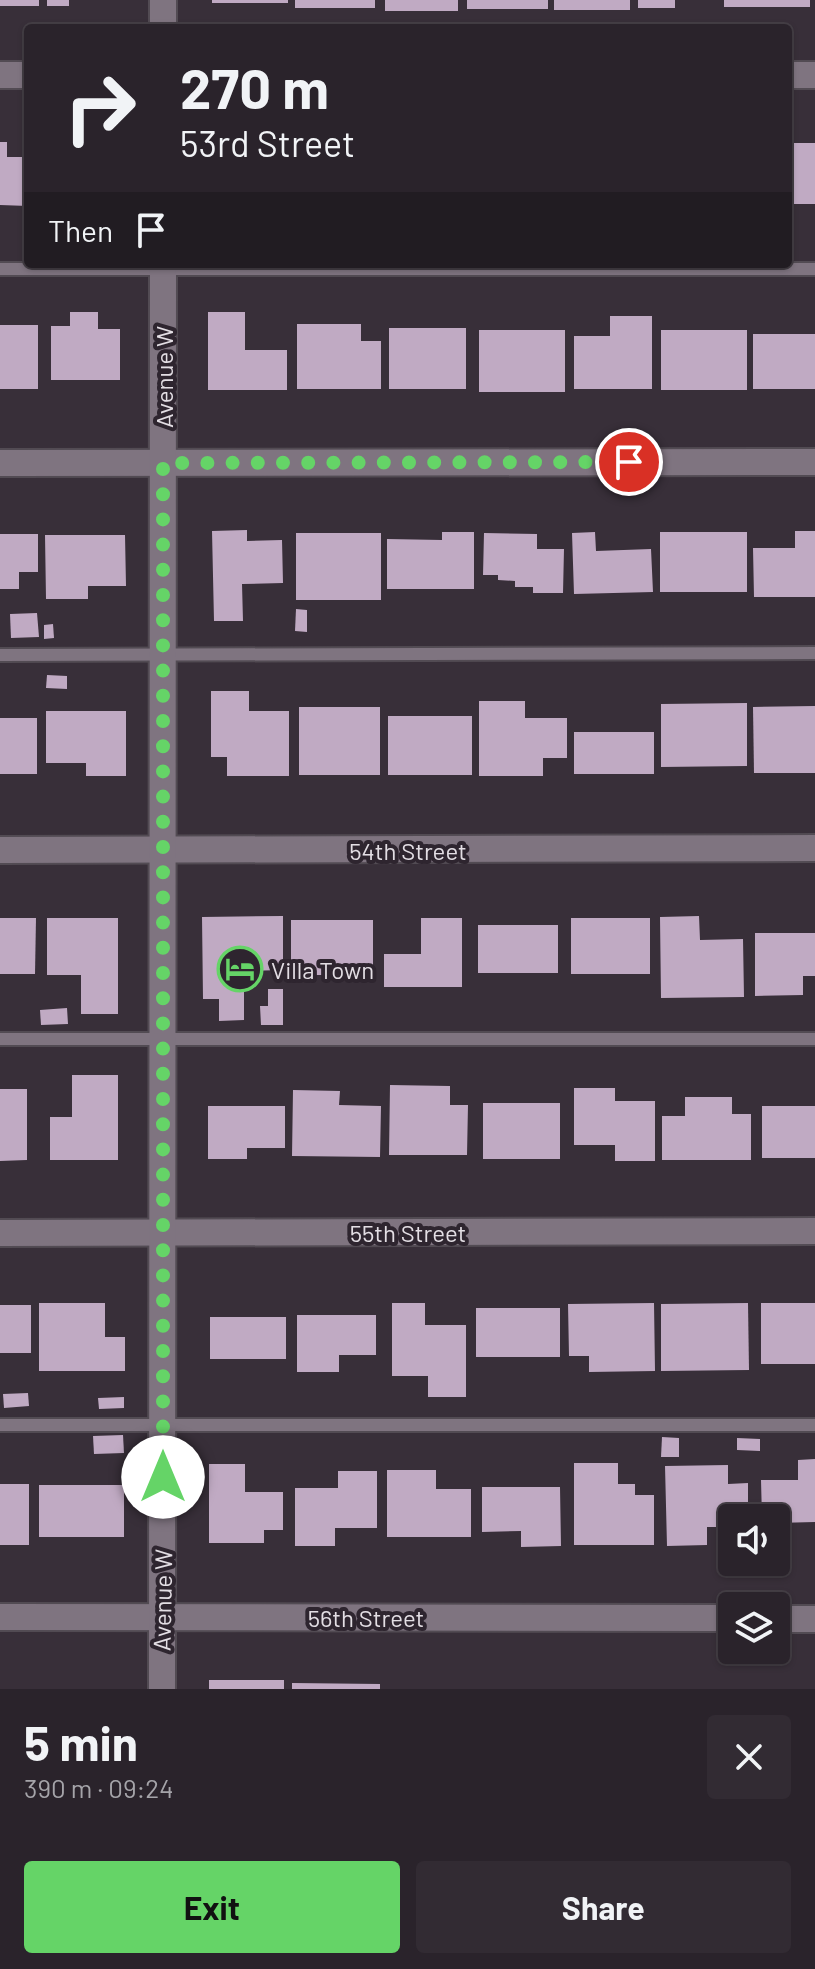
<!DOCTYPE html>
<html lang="en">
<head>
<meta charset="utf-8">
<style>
  body { margin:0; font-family:Barlow,sans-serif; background:#322b33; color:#f1f3f6; height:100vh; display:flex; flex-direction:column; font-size:30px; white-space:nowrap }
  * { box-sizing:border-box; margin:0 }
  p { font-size:26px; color:#a5a4a9 }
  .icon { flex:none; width:44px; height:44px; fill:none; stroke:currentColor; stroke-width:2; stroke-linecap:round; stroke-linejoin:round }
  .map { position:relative; height:1689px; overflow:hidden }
  .details { display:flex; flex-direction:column; background:#2a232b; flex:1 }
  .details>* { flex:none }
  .top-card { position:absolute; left:24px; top:24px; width:768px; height:244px; border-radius:8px; box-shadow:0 2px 6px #0004,0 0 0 2px #464047; background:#2a232b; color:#f1f3f6; overflow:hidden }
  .fabs { position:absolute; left:718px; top:1504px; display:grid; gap:16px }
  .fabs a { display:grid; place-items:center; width:72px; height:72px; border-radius:8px; background:#2a232b; box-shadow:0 2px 6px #0004,0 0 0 2px #464047; font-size:40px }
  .pin { position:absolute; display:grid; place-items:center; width:68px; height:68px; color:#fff; margin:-34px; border:4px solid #fff; border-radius:50%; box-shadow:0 2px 8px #0007 }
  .me { position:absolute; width:88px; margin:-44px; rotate:0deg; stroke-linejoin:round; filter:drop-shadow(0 0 6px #0008) }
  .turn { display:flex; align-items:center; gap:28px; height:168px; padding:0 24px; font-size:36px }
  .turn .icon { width:104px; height:104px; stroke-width:2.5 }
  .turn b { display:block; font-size:56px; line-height:68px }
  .then { display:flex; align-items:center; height:76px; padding:0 24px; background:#0003; gap:16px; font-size:30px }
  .round { display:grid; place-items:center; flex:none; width:84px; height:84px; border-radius:8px; background:#322b33 }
  .overview { display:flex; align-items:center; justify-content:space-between; height:136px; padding:0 24px }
  h1 { font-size:48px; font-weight:700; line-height:60px }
  .cta { display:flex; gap:16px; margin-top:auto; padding:16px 24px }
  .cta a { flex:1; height:92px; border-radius:8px; background:#65d467; color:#111; font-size:32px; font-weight:700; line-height:92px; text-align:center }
  .cta a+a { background:#322b33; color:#f1f3f6 }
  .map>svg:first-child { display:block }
  .building { fill:#c0aac3 }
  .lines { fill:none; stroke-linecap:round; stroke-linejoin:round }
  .lane-casing { stroke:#524b53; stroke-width:16 }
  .street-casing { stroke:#524b53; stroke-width:30 }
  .lane { stroke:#7f7480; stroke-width:12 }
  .street { stroke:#7f7480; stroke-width:26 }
  .route { stroke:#65d467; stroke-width:14; stroke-dasharray:0 25.2 }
  .labels { text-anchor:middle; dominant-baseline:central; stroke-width:8; stroke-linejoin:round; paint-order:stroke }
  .street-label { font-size:24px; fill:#e3dee4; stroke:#2e252f }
  .poi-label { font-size:24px; fill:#e3dee4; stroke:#2e252f; text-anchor:start }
</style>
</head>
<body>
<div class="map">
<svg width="815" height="1689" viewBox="0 0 815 1689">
  <rect width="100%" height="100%" fill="#382f39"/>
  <!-- building -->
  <g class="building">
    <rect x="0" y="0" width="39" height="6"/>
    <rect x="47" y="0" width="22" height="6"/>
    <rect x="212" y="0" width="76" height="3"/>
    <rect x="295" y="0" width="80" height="8"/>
    <rect x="385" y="0" width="73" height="11"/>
    <rect x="467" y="0" width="81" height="9"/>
    <rect x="554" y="0" width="76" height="10"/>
    <rect x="638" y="0" width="37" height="8"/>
    <rect x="724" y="0" width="86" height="7"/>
    <polygon points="0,142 7,142 7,157 28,157 28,206 0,205"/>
    <rect x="788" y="143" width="27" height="61"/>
    <polygon points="70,312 98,312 98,329 120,329 120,380 51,380 51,326 70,326"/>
    <polygon points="208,312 245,312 245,350 287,350 287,390 208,390"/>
    <polygon points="610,316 652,316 652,389 574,389 574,336 610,336"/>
    <polygon points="297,324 361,324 361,341 381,341 381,389 297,389"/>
    <rect x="0" y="325" width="38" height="64"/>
    <rect x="389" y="328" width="77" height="61"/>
    <rect x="479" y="330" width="86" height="62"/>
    <rect x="661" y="330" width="86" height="60"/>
    <rect x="753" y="334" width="62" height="55"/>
    <polygon points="247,530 247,541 282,540 283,583 242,584 243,621 214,621 212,531"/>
    <polygon points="795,531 815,531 815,597 754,597 753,548 795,548"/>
    <polygon points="442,532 474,532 474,589 387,589 387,539 442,540"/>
    <polygon points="595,532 596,551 651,549 653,592 574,594 572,533"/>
    <rect x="660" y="532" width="87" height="60"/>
    <rect x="296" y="533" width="85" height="67"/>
    <polygon points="484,533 537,534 537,549 564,549 563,593 533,593 533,587 515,587 515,581 498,580 498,575 483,575"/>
    <polygon points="0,534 38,534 38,572 19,572 19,589 0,589"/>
    <polygon points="45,535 125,535 126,586 88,586 88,599 46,599"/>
    <polygon points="296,609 307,610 307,632 295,631"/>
    <polygon points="37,613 39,637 11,638 10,614"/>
    <polygon points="53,624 54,638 44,639 44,625"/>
    <polygon points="47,675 67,676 67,689 46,688"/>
    <polygon points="211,691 249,691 249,711 289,711 289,776 227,776 227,757 211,757"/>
    <polygon points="479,701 525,701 525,718 567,718 567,758 543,758 543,776 479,776"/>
    <polygon points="747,703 747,766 661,767 661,704"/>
    <polygon points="815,706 815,773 754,773 753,707"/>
    <rect x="299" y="707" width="81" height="68"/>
    <polygon points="46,711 126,711 126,776 86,776 86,763 46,763"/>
    <rect x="388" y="716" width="84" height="59"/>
    <rect x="0" y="718" width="37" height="56"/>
    <rect x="574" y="732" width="80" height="42"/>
    <polygon points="283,916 283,970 244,971 244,1020 219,1021 219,999 203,999 202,917"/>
    <polygon points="699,916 700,940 743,939 744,997 661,998 660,917"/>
    <polygon points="0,918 36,918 35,974 0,974"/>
    <polygon points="47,918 118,918 118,1014 81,1014 81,975 47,975"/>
    <polygon points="421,918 462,918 462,987 384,987 384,954 421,954"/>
    <rect x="571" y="918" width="79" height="56"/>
    <rect x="291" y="920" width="82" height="55"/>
    <rect x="478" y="925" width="80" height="48"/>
    <polygon points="755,933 815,933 815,976 803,976 803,995 755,996"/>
    <polygon points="268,989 283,989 283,1025 261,1025 260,1006 268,1006"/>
    <polygon points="67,1008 68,1024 41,1025 40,1010"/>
    <polygon points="72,1075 118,1075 118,1160 50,1160 50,1117 72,1117"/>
    <polygon points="390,1085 450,1086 450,1105 468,1105 467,1155 389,1155"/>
    <polygon points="574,1088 615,1088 615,1101 655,1101 655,1161 615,1161 615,1145 574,1145"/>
    <polygon points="0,1089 27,1089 27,1160 0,1161"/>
    <polygon points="293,1090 340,1091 339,1105 381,1106 380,1157 292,1156"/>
    <polygon points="685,1097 732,1097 732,1114 751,1114 751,1160 662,1160 662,1116 685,1116"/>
    <rect x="483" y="1103" width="77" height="56"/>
    <polygon points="208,1106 285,1106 285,1148 247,1148 247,1159 208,1159"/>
    <rect x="762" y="1106" width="53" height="52"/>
    <polygon points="39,1303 105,1303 105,1337 125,1337 125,1371 39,1371"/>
    <polygon points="392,1303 425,1303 425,1325 466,1325 466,1397 428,1397 428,1376 392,1376"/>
    <polygon points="654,1303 655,1371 589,1372 589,1356 569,1356 568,1304"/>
    <polygon points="748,1303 749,1370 661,1371 661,1304"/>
    <rect x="761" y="1303" width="54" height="61"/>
    <rect x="0" y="1305" width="31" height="48"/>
    <rect x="476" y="1308" width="84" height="49"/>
    <polygon points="297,1315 376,1315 376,1355 339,1355 339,1372 297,1372"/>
    <rect x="210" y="1317" width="76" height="42"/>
    <polygon points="28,1393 29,1406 4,1408 3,1394"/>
    <polygon points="124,1397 124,1408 99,1409 98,1398"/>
    <polygon points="123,1435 124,1453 94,1454 93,1436"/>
    <polygon points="662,1437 679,1438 679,1457 661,1457"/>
    <polygon points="737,1438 760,1439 760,1451 737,1450"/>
    <polygon points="815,1459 815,1522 776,1523 776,1518 762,1518 761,1480 798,1480 798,1460"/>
    <polygon points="574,1463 618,1463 618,1484 635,1484 635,1495 654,1495 654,1545 574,1545"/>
    <polygon points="209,1464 245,1464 245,1492 283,1492 283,1530 264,1530 264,1543 209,1543"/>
    <polygon points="728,1465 728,1484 748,1483 748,1518 732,1518 732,1527 707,1527 707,1545 667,1546 665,1466"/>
    <polygon points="387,1470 436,1470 436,1489 471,1489 471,1537 387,1537"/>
    <polygon points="338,1471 377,1471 377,1528 335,1528 335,1546 295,1546 295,1488 338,1488"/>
    <rect x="0" y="1484" width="29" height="61"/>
    <rect x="39" y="1485" width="85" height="52"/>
    <polygon points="482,1487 560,1487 561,1546 521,1547 521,1531 482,1532"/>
    <rect x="209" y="1680" width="75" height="9"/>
    <polygon points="292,1683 380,1684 380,1689 292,1689"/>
  </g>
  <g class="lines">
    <!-- lane casing -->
    <g class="lane-casing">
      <g id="lane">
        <polyline points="0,269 815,269"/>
        <polyline points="0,655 815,653"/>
        <polyline points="0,1039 815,1039"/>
        <polyline points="0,1425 815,1425"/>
      </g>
    </g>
    <!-- street casing -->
    <g class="street-casing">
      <g id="street">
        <polyline points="163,0 163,28"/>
        <polyline points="0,75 28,75"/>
        <polyline points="788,75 815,75"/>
        <polyline points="0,463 815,462"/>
        <polyline points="0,850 815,848"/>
        <polyline points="0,1233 815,1231"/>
        <polyline points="0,1617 732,1618"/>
        <polyline points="776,1619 815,1619"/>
        <polyline points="162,1689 163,264"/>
      </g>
    </g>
    <!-- lane -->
    <use href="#lane" class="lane"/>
    <!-- street -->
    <use href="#street" class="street"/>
  </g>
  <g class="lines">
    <!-- route -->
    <polyline class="route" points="163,1477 163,463 629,462"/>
  </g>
  <!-- icons -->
  <defs>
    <g id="hotel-ring" transform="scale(2.3)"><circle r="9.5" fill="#2e252f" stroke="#65d467" stroke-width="1.5"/><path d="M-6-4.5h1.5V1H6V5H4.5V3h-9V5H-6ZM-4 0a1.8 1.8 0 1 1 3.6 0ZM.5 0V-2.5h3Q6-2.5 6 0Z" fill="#65d467"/></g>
  </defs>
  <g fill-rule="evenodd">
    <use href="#hotel-ring" x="240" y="969"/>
  </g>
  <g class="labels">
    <!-- street labels -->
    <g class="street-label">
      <text transform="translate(163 377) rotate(-90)">Avenue W</text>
      <text x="408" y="850">54th Street</text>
      <text x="408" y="1232">55th Street</text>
      <text transform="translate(162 1600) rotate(-89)">Avenue W</text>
      <text x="366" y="1617">56th Street</text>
    </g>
    <!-- poi labels -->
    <g class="poi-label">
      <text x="271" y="969">Villa Town</text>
    </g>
  </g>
</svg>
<div class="fabs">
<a><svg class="icon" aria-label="sound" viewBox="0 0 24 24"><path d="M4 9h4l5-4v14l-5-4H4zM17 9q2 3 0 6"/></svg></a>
<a><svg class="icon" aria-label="layers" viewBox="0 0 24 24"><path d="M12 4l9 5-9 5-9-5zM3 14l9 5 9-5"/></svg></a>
</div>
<div class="pin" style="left:629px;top:462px;background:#d93025"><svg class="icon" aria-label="arrive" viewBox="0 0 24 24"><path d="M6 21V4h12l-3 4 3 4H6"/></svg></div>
<svg class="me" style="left:163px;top:1477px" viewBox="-20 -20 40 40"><circle r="19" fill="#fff"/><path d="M0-13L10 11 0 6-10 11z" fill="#65d467"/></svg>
<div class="top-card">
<div class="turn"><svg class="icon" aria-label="right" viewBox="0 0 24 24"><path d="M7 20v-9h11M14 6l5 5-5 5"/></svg><div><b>270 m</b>53rd Street</div></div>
<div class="then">Then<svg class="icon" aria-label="arrive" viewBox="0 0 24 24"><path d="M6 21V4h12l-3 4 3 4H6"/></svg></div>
</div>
</div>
<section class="details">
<div class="overview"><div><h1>5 min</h1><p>390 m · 09:24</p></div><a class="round"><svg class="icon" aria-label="close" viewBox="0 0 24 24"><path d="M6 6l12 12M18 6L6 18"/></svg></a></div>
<div class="cta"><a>Exit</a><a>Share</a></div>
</section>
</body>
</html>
